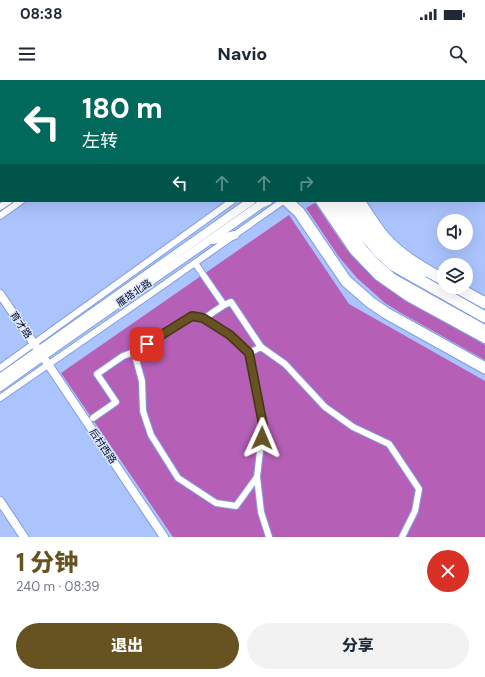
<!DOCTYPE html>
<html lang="zh">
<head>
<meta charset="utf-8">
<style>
  body { margin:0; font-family:"DM Sans","Noto Sans SC",sans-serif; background:#f2f2f3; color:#1f2937; height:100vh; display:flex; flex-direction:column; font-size:15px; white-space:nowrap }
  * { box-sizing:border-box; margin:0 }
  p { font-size:13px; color:#747a83 }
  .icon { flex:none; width:22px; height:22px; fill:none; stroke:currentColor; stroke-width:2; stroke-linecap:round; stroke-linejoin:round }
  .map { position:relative; height:457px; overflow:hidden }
  .panel { display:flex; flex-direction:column; background:#fff; flex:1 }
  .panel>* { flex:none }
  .guide { position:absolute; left:0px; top:0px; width:485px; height:122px; box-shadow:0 4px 16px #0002; background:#00695c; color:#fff; overflow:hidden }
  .buttons { position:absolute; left:437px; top:134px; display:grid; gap:8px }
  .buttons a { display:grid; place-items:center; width:36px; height:36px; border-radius:50%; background:#fff; box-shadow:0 4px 16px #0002; font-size:20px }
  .pin { position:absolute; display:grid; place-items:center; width:34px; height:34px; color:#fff; margin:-17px; border-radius:8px; box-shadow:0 2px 6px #0006 }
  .me { position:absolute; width:44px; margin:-22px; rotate:1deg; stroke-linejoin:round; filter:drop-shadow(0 0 3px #0008) }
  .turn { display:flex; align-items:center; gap:14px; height:84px; padding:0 16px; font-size:18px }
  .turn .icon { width:52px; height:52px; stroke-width:2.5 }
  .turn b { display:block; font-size:28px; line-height:34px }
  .lanes { display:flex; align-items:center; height:38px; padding:0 16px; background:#0003; justify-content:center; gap:20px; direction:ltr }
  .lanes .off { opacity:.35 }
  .round { display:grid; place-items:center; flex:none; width:42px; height:42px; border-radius:21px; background:#f2f2f3 }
  .head { display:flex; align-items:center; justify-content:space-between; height:68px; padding:0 16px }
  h1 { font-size:24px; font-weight:800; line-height:30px; color:#675321 }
  .action { display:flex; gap:8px; margin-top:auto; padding:8px 16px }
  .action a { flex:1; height:46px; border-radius:24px; background:#675321; color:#fff; font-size:16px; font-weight:800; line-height:46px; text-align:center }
  .action a+a { background:#f2f2f3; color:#1f2937 }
  .status { display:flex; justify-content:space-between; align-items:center; height:28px; padding:0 20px; background:#fff; direction:ltr }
  .status svg { height:11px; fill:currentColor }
  header { display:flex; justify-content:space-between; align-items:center; height:52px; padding:0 16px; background:#fff; font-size:18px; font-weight:800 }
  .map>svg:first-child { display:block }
  .forest { fill:#b65fb7 }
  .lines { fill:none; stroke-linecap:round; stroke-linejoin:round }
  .street-casing { stroke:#809de2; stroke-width:8 }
  .secondary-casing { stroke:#809de2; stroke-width:10 }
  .highway-casing { stroke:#809de2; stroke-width:13 }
  .street { stroke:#fff; stroke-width:6 }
  .secondary { stroke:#fff; stroke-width:8 }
  .highway { stroke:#fff; stroke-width:11 }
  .route-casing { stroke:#433615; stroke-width:10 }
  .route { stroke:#675321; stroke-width:7 }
  .labels { text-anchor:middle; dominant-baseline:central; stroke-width:3; stroke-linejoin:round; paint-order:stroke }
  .street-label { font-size:10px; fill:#050c26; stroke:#dce6fc }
</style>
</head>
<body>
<div class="status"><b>08:38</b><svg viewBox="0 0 49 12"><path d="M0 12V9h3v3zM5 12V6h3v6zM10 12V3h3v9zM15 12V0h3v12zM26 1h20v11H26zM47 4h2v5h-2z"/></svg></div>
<header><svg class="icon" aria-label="menu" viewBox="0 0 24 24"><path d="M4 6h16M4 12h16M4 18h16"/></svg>Navio<svg class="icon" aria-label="search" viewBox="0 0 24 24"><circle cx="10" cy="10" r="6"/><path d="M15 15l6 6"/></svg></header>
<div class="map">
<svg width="485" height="457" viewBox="0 0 485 457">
  <rect width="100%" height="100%" fill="#abc4fe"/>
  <!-- forest -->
  <g class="forest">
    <polygon points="315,123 347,170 363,187 381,204 404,219 485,265 485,280 401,233 385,223 357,198 339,177 306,128"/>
    <polygon points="289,135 349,224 485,301 485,457 173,457 61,293"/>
  </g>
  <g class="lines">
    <!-- street casing -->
    <g class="street-casing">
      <g id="street">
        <polyline points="447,1 449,0"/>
        <polyline points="0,127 9,121"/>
        <polyline points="0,136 21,121"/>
        <polyline points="195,183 224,225 231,222 261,267"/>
        <polyline points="224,225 203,239 192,236 134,272 142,301 143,331 151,355 178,398 216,423 236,426 257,397"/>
        <polyline points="203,239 230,255 249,273 263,345 257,397 261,432 269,457"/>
        <polyline points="249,273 261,267 285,284 325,327 353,347 389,364 419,409 415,431 402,457"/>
        <polyline points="0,288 232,121"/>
        <polyline points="0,318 162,206 283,121"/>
        <polyline points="93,338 116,322 97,294 123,276 134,272"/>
      </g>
    </g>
    <!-- secondary casing -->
    <g class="secondary-casing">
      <g id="secondary">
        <polyline points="238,0 238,1"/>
        <polyline points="269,0 270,1"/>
        <polyline points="421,1 422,0"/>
        <polyline points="436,1 437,0"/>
        <polyline points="320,121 354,171 378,196 408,217 485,259"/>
        <path d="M351 121C359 132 366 144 374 155 387 171 404 184 422 195"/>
        <polyline points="213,160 235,155"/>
        <polyline points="0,214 52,290 164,457"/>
        <polyline points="0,298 251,121"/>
        <path d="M0 307C86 244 174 186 261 124L268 121"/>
        <polyline points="0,421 24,457"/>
      </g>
    </g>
    <!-- highway casing -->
    <g class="highway-casing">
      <g id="highway">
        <polyline points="217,0 217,1"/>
        <polyline points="247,0 248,1"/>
        <polyline points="261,0 261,1"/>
        <polyline points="282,0 282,1"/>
        <polyline points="287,121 299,132 346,201 370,222 386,233 485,288"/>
        <polyline points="329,121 362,170 375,184 392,199 485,251"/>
        <polyline points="341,121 366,157 379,172 393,185 485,237"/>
        <path d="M359 121C367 133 375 146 384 157 401 176 422 188 444 200"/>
        <polyline points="456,207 485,223"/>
      </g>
    </g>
    <!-- street -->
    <use href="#street" class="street"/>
    <!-- secondary -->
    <use href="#secondary" class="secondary"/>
    <!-- highway -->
    <use href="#highway" class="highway"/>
  </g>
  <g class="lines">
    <!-- route casing -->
    <g class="route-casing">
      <polyline id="route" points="147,264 192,236 203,238 230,255 249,273 263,345 262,358"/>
    </g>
    <!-- route -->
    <use href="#route" class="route"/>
  </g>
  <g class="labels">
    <!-- street labels -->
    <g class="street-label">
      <text transform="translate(134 213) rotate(-35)">雁塔北路</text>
      <text transform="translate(21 245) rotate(56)">育才路</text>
      <text transform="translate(103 366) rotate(56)">后村西路</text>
    </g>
  </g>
</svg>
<div class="buttons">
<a><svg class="icon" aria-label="sound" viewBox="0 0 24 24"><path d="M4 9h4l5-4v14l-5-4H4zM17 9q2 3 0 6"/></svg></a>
<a><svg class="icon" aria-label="layers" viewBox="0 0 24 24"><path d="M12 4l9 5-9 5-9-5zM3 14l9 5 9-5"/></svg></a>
</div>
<div class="pin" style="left:147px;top:264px;background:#d93025"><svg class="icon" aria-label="arrive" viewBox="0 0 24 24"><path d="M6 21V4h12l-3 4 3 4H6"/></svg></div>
<svg class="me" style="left:262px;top:358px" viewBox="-20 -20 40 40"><path d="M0-17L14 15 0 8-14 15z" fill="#675321" stroke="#fff" stroke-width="4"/></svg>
<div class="guide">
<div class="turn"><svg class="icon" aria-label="left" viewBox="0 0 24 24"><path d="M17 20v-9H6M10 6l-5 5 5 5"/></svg><div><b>180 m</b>左转</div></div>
<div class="lanes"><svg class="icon" aria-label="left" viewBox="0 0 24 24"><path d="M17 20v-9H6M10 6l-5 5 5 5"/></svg><svg class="icon off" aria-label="ahead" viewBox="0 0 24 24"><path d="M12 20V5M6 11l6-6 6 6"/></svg><svg class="icon off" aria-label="ahead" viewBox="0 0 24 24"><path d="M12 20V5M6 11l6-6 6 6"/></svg><svg class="icon off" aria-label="right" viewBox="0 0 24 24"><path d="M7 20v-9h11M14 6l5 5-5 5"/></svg></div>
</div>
</div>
<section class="panel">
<div class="head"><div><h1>1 分钟</h1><p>240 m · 08:39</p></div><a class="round" style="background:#d93025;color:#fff"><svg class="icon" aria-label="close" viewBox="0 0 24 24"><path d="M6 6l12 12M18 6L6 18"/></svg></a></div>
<div class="action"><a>退出</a><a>分享</a></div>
</section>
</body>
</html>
